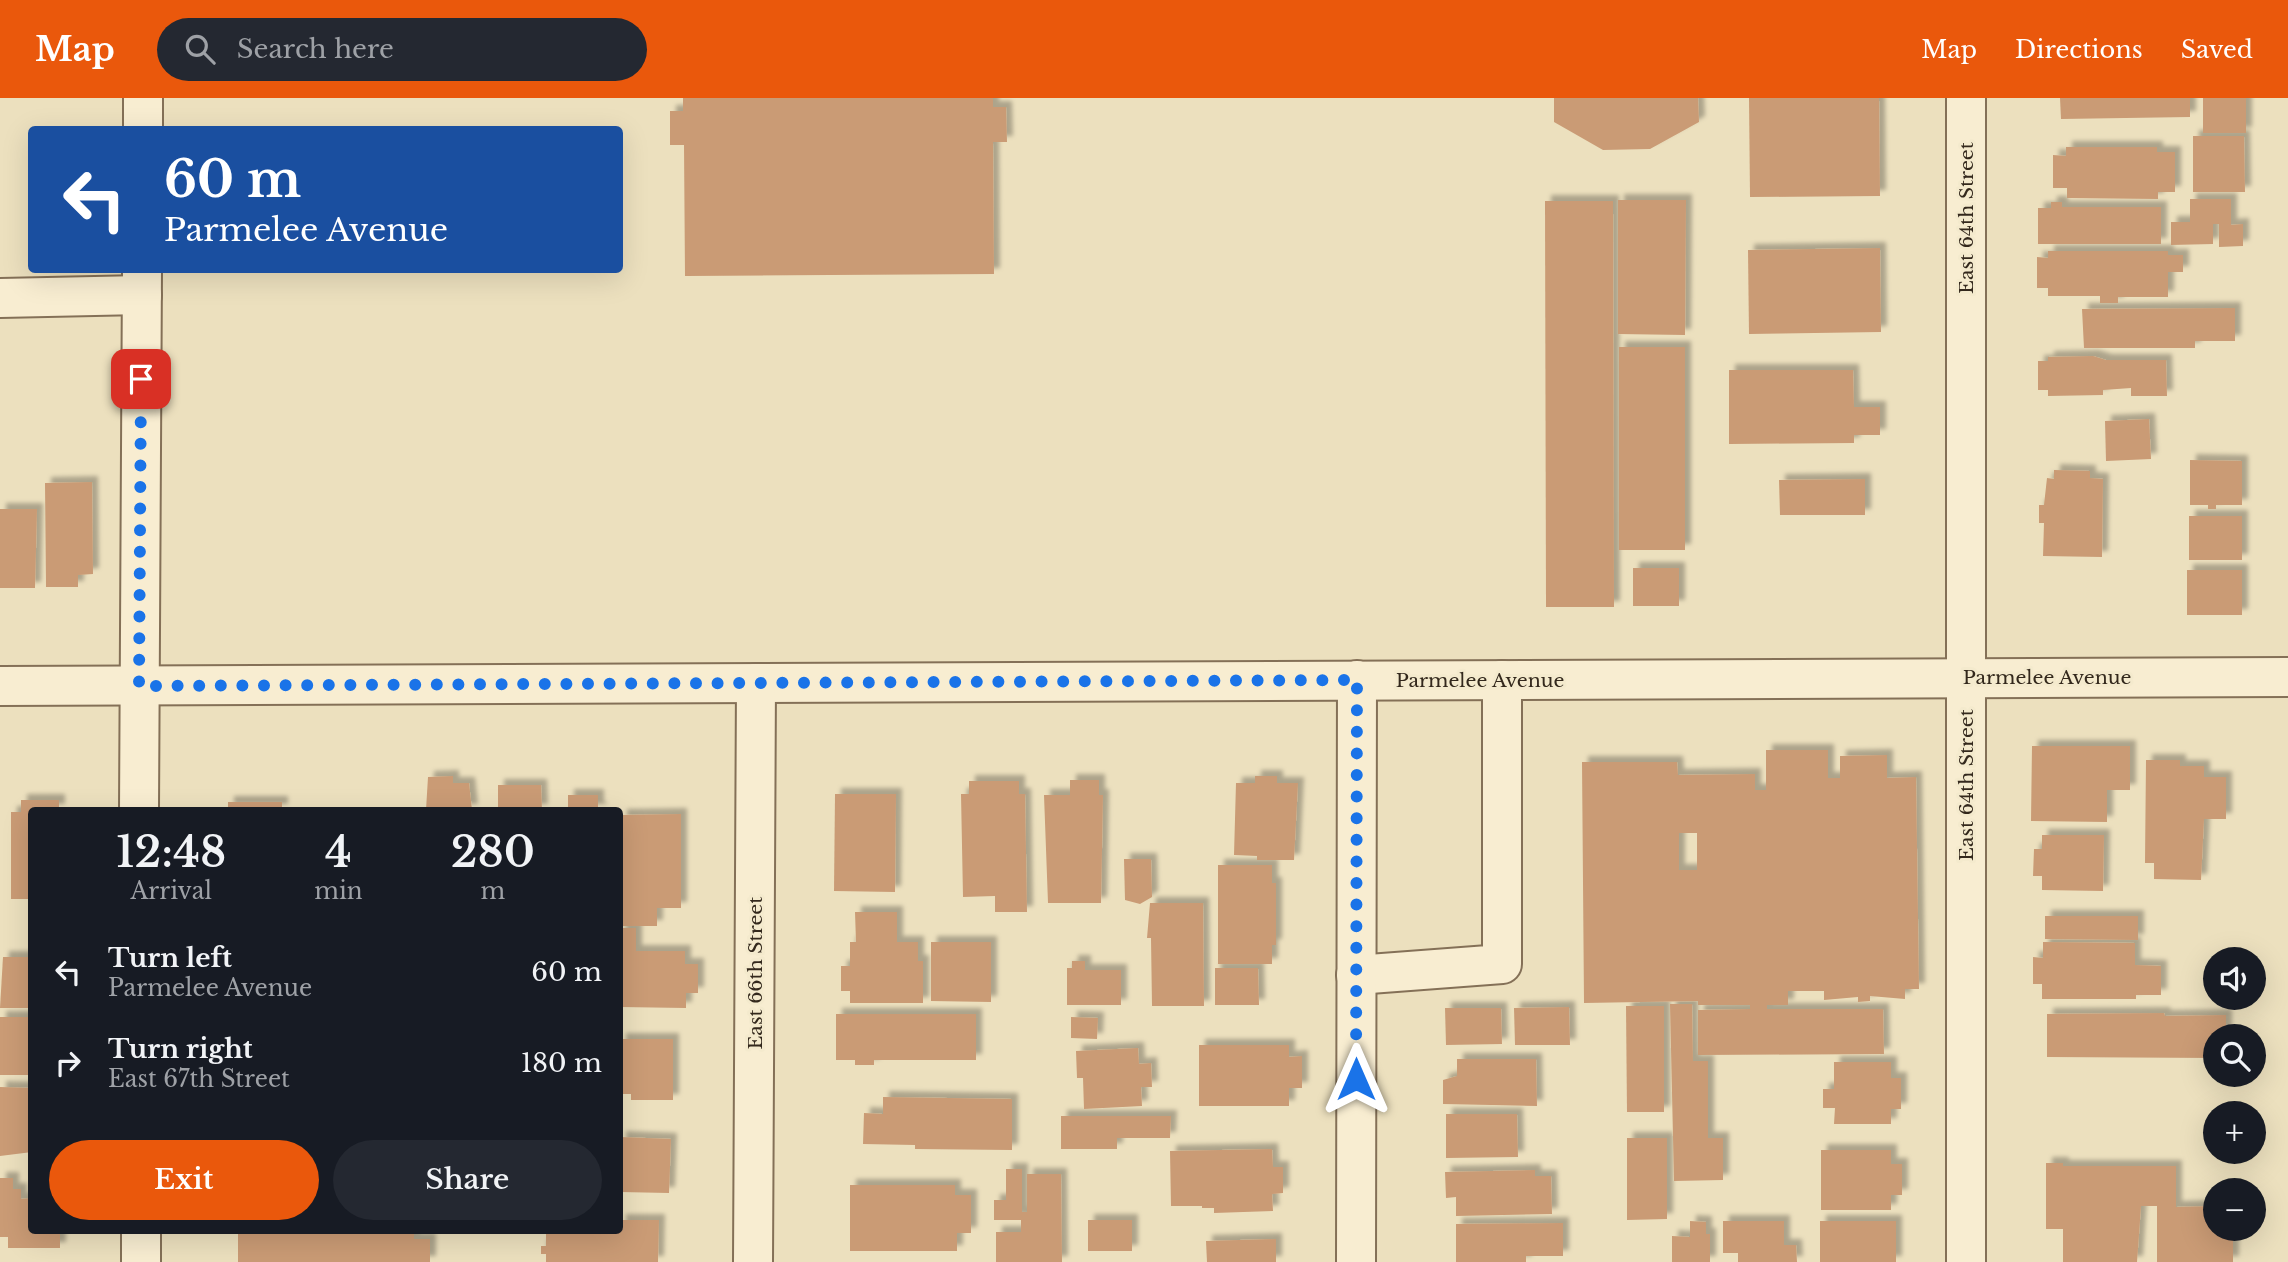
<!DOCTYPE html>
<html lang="en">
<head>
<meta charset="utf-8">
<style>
  body { margin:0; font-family:"Libre Baskerville",serif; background:#242831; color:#f1f3f6; height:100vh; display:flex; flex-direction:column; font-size:26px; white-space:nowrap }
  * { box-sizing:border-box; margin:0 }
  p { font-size:23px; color:#9ea1a6 }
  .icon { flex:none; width:38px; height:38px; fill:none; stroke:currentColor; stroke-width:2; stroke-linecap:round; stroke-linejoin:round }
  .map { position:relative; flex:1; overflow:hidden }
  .drawer { position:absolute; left:28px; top:709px; width:595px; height:427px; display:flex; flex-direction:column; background:#171b24; border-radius:7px; box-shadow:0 7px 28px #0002 }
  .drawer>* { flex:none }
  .hud { position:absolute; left:28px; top:28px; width:595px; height:147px; border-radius:7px; box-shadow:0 7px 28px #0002; background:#1a4fa0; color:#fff; overflow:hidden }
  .tools { position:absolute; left:2203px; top:849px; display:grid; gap:14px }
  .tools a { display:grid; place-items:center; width:63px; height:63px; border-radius:50%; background:#171b24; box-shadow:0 7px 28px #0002; font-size:35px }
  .pin { position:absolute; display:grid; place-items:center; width:60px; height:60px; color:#fff; margin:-30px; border-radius:14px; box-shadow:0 4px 10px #0006 }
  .me { position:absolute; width:77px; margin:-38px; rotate:0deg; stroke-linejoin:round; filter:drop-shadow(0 0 5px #0008) }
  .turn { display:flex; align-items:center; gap:24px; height:147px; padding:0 21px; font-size:32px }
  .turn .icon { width:91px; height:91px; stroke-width:2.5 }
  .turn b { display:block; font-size:49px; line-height:60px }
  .eta { display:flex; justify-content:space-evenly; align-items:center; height:119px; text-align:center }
  .eta b { font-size:42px; font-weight:600; line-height:49px }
  .primary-button { display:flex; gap:14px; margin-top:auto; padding:14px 21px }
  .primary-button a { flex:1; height:80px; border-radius:42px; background:#ea580c; color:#fff; font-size:28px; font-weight:600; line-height:80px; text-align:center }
  .primary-button a+a { background:#242831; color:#f1f3f6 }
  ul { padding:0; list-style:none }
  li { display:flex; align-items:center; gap:21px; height:91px; padding:0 21px }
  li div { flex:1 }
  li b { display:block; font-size:26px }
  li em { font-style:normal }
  header { display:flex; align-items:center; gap:42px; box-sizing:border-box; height:98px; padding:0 35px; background:#ea580c; color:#fff }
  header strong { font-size:33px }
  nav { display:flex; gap:38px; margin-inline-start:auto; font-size:24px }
  .search { width:490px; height:63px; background:#242831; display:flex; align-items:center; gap:18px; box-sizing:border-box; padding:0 24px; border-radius:38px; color:#9ea1a6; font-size:26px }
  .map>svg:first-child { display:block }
  .building { fill:#ca9b75; fill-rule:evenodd; filter:url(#shadow) }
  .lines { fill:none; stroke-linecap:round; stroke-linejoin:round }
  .minor-casing { stroke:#847057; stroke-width:42 }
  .minor { stroke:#f8edd1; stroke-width:38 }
  .route { stroke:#1a73e8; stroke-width:12; stroke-dasharray:0 21.6 }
  .labels { text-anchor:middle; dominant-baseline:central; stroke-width:6; stroke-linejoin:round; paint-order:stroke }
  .street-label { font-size:19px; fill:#33281c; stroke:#f4eacd }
</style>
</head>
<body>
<header>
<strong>Map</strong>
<div class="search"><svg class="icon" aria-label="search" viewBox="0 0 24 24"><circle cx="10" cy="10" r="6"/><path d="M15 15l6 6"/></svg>Search here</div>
<nav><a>Map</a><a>Directions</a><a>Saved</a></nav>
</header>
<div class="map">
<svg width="2288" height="1164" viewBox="0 0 2288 1164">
  <defs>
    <filter id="shadow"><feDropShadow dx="6" dy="-6" stdDeviation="2" flood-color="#0004"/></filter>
  </defs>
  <rect width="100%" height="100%" fill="#ece0be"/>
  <!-- building -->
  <g class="building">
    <polygon points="683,0 993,0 993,9 1006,9 1007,44 993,44 994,176 685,178 684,47 670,47 670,13 683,13"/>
    <polygon points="1554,0 1698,0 1699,24 1650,51 1603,52 1554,24"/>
    <polygon points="1749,0 1879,0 1880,98 1750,99"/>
    <polygon points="2060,0 2190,0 2190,19 2061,21"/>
    <rect x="2203" y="0" width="43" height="35"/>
    <polygon points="2193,38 2244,38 2245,94 2193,94"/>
    <polygon points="2066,49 2157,49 2157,54 2175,54 2175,94 2158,94 2158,101 2067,100 2067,90 2053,90 2053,57 2066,58"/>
    <polygon points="2190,101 2231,101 2231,127 2243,126 2243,148 2219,149 2219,126 2213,126 2213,146 2171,147 2171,124 2190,124"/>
    <polygon points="1618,102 1686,102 1685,237 1618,236"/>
    <polygon points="1545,103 1613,103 1614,509 1546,509"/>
    <polygon points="2051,104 2062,104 2062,109 2161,109 2161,146 2038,146 2038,110 2051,110"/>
    <polygon points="1880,150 1881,234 1749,236 1748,152"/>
    <polygon points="2048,153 2168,153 2168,157 2183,157 2183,174 2168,174 2168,199 2118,199 2118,205 2100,205 2100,198 2048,198 2048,190 2037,190 2037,159 2048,160"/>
    <polygon points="2235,210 2235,243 2195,243 2195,250 2084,250 2082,211"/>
    <rect x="1619" y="249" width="66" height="203"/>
    <polygon points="2093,258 2106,262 2166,262 2167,298 2131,298 2131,290 2103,292 2103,297 2048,298 2048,292 2038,292 2038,263 2048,263 2048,259"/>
    <polygon points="1729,272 1853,272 1854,309 1880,309 1880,337 1854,337 1854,345 1729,346"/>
    <polygon points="2149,321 2151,361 2106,363 2105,323"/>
    <polygon points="2190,362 2242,363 2242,407 2216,407 2216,411 2208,411 2208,407 2190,407"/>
    <polygon points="2054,372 2090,373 2090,380 2103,381 2102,459 2043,458 2044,425 2039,425 2039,407 2044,407 2047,380 2054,381"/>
    <polygon points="1865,381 1865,417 1780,417 1779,382"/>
    <polygon points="92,384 93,476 78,477 78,489 46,489 45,385"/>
    <polygon points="0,411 37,411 35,490 0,490"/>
    <rect x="2189" y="418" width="53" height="44"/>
    <rect x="1633" y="470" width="46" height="38"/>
    <rect x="2187" y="472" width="55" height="45"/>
    <polygon points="2032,648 2130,648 2130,692 2107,692 2107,724 2031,723"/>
    <path d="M1766 652H1828V680H1840V658L1887 657V680L1916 679 1919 891H1905V901L1870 898V903L1858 904V899L1824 902V893H1788V907H1767V911H1883L1884 956 1698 957V912L1750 911V907H1698V903L1584 905 1582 664H1677L1678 677 1755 676V692H1766ZM1679 735H1697V772H1679Z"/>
    <polygon points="2146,662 2180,662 2180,668 2204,668 2204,679 2226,679 2226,721 2204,721 2201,782 2154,781 2154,765 2145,765"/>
    <polygon points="453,678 453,685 469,685 472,712 426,712 428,679"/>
    <polygon points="1255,678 1277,678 1277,685 1298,685 1294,762 1257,762 1257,758 1234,757 1236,685 1255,685"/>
    <polygon points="1070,682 1099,682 1099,697 1103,697 1101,805 1048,805 1044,697 1070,697"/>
    <polygon points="969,683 1019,683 1019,696 1025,696 1027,814 995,814 995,798 963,799 961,696 969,696"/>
    <polygon points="498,687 541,687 542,712 498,712"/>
    <polygon points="835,696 896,696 895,794 834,793"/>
    <polygon points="568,697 598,697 598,709 602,712 568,712"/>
    <polygon points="21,702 59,702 59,712 32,712 32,801 11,801 11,714 21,714"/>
    <rect x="228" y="704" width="54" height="8"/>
    <polygon points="681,716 681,810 657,810 657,828 620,828 620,816 622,816 621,717"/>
    <polygon points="2042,737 2104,737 2103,793 2042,792 2042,778 2033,778 2034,751 2042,751"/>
    <polygon points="1124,761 1151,761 1152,799 1140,806 1125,802"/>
    <polygon points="1218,767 1272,767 1272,785 1276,785 1276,847 1272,847 1272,866 1218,866"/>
    <polygon points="1150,805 1203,805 1204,908 1152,908 1151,840 1147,840"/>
    <polygon points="855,814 897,814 897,844 918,844 918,863 923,863 923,905 850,905 850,893 841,893 841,868 850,868 850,844 856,844"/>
    <polygon points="2045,818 2138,818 2138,842 2045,841"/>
    <polygon points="620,830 636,830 636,853 685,853 685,866 698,866 698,895 686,895 686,910 620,909"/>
    <polygon points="931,844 991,844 991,904 931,903"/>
    <polygon points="2043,844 2135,845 2135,867 2161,868 2161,897 2136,897 2136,901 2042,901 2042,886 2033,886 2033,859 2043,860"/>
    <polygon points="3,859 32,859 32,910 0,910"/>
    <polygon points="1072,863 1085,863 1085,872 1121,872 1121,907 1067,907 1067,870 1072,870"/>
    <polygon points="1215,870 1258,870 1259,907 1215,907"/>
    <polygon points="1670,906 1692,906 1693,963 1708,963 1708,1040 1723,1040 1723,1082 1674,1083"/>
    <polygon points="1626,908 1664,908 1664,1014 1627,1014"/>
    <polygon points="1569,909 1570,947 1515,947 1514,910"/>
    <polygon points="1445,910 1501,910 1502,946 1446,947"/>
    <polygon points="2164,915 2165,918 2226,917 2226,938 2216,938 2216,960 2047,959 2047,916"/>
    <polygon points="836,916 976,916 976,962 874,962 874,967 855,967 855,962 836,962"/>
    <rect x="0" y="919" width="32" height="58"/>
    <polygon points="1071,919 1098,920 1097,941 1071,940"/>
    <polygon points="620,941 673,941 673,1002 631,1002 631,996 620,996"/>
    <polygon points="1199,947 1289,947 1289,959 1302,958 1302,990 1289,990 1289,1008 1199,1008"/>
    <polygon points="1138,950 1139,966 1151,965 1152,989 1141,989 1142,1008 1084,1011 1083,980 1077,980 1076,953"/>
    <polygon points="1457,961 1536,961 1537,1008 1443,1006 1443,982 1457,978"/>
    <polygon points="1834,964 1891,964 1891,980 1901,980 1901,1011 1891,1011 1891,1026 1834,1026 1835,1010 1823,1010 1823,991 1834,991"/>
    <polygon points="0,989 32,990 32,1054 0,1058"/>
    <polygon points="883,999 1012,1001 1012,1052 915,1051 915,1047 863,1046 864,1015 883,1016"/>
    <polygon points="1446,1016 1517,1016 1518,1059 1446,1060"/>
    <polygon points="1061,1018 1171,1018 1170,1040 1117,1040 1117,1051 1061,1051"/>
    <polygon points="620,1039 671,1041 669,1095 620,1094"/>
    <polygon points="1627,1040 1667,1040 1667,1121 1627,1122"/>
    <polygon points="1272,1051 1273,1069 1283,1069 1283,1095 1272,1096 1273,1113 1214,1115 1214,1110 1202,1110 1202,1108 1171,1108 1170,1053"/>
    <polygon points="1821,1052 1891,1052 1891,1066 1902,1066 1902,1097 1891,1097 1891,1112 1821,1112"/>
    <polygon points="2046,1065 2063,1065 2063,1068 2176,1068 2176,1109 2216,1108 2216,1130 2233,1130 2233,1164 2157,1164 2157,1108 2141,1108 2137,1164 2063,1164 2063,1131 2046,1131"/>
    <polygon points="1006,1071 1022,1071 1022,1114 1027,1114 1027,1076 1061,1076 1062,1164 996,1164 996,1134 1021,1134 1021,1122 994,1122 994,1102 1006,1102"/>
    <polygon points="1535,1072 1535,1078 1551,1078 1552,1116 1456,1118 1456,1099 1446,1100 1445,1074"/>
    <polygon points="0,1080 13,1080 13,1091 21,1091 21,1101 32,1100 32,1132 60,1132 60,1150 8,1150 8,1139 0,1139"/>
    <polygon points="850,1087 955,1087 955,1097 971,1097 971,1135 957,1135 957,1153 850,1153"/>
    <polygon points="620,1122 659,1122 658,1164 546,1164 546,1156 541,1156 541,1148 546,1148 546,1132 620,1132"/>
    <rect x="1088" y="1122" width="44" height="31"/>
    <polygon points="1690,1123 1706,1124 1706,1136 1710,1136 1710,1164 1672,1164 1672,1138 1690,1139"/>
    <polygon points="1723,1123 1784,1123 1784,1147 1796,1147 1797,1164 1738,1164 1738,1155 1723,1155"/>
    <rect x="1820" y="1123" width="76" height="41"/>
    <polygon points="1563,1125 1563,1158 1526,1158 1526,1164 1456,1164 1456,1126"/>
    <polygon points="238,1132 414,1132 414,1141 430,1141 430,1164 238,1164"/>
    <polygon points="1276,1141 1276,1164 1207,1164 1206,1143"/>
  </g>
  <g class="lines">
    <!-- minor casing -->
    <g class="minor-casing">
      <g id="minor">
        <polyline points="1966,0 1966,1164"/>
        <polyline points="143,32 143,0"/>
        <polyline points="0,200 142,197"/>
        <polyline points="0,588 2288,579"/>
        <polyline points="139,712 142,172"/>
        <polyline points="1356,877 1502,866 1502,582"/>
        <polyline points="141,1132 141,1164"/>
        <polyline points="753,1164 756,585"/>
        <polyline points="1356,1164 1357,582"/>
      </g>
    </g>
    <!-- minor -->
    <use href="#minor" class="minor"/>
  </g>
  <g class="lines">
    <!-- route -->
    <polyline class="route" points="141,281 139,588 1357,582 1356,981"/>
  </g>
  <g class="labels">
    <!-- street labels -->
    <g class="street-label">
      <text transform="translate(1966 120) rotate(-90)">East 64th Street</text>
      <text x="2047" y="579">Parmelee Avenue</text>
      <text x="1480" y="582">Parmelee Avenue</text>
      <text transform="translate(1966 687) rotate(-90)">East 64th Street</text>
      <text transform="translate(755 875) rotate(-90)">East 66th Street</text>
    </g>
  </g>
</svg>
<div class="tools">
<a><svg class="icon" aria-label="sound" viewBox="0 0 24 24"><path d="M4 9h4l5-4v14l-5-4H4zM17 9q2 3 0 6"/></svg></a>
<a><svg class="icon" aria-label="search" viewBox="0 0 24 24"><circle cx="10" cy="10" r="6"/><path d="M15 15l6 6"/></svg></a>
<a>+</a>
<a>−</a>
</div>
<div class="pin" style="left:141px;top:281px;background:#d93025"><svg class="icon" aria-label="arrive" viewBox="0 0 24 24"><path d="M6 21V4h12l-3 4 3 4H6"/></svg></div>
<svg class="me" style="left:1356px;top:981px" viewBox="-20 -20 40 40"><path d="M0-17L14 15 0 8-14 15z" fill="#1a73e8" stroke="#fff" stroke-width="4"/></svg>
<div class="hud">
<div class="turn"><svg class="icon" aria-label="left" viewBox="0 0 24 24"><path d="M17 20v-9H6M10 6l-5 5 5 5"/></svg><div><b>60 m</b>Parmelee Avenue</div></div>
</div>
<section class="drawer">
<div class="eta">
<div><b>12:48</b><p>Arrival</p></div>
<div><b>4</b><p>min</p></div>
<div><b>280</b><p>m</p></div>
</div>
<ul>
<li><svg class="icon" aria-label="left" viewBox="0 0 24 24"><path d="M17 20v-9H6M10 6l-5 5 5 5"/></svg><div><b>Turn left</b><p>Parmelee Avenue</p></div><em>60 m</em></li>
<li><svg class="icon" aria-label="right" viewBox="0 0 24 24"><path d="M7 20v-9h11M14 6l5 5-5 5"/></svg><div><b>Turn right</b><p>East 67th Street</p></div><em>180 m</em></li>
</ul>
<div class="primary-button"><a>Exit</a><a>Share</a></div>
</section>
</div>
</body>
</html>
